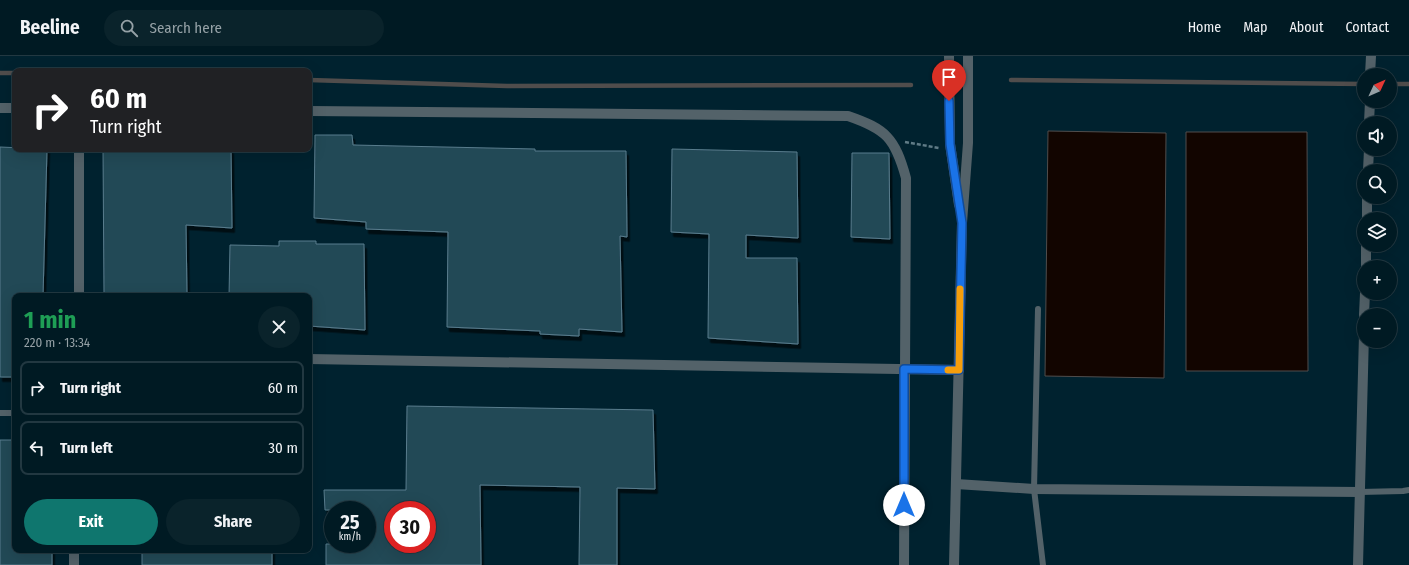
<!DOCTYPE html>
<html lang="en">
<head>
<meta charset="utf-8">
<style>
  body { margin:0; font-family:"Fira Sans Condensed",sans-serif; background:#0a232b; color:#f1f3f6; height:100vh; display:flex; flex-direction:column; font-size:15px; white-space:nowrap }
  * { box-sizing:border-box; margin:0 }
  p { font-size:13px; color:#95a1a6 }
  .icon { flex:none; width:22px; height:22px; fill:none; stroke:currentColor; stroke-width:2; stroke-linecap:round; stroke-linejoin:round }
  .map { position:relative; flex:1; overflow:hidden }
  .panel { position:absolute; left:12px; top:237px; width:300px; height:260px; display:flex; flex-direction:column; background:#001a23; border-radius:8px; box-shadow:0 4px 16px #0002,0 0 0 1px #223841 }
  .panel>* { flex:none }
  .top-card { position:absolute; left:12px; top:12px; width:300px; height:84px; border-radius:8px; box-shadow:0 4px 16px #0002,0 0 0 1px #223841; background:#202124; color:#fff; overflow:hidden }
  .needle { width:26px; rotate:46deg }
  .tools { position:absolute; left:1357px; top:12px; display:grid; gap:8px }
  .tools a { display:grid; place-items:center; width:40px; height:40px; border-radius:50%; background:#001a23; box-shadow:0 4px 16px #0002,0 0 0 1px #223841; font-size:20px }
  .speed { position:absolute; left:324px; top:445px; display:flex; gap:8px; font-size:20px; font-weight:700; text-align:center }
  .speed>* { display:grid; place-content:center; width:52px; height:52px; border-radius:50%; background:#001a23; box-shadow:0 4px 16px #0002,0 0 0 1px #223841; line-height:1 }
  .speed small { font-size:10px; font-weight:400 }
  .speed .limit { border:6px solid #d22; background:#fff; color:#111 }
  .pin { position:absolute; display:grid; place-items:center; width:34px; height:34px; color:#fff; margin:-41px -17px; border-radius:50% 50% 50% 0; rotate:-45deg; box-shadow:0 0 4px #0007 }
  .pin .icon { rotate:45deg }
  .me { position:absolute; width:44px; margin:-22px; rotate:0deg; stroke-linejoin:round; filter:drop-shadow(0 0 3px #0008) }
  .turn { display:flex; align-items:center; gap:14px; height:84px; padding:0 12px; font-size:18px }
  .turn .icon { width:52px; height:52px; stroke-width:2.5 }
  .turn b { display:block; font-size:28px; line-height:34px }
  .round { display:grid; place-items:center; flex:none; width:42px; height:42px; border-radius:21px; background:#0a232b }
  .overview { display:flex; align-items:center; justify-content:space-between; height:68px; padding:0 12px }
  h1 { font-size:24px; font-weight:700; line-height:30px; color:#1e9e55 }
  .action { display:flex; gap:8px; margin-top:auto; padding:8px 12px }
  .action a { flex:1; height:46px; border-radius:24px; background:#0f766e; color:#fff; font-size:16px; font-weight:700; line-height:46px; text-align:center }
  .action a+a { background:#0a232b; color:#f1f3f6 }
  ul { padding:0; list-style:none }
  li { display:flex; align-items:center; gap:12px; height:54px; margin:0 8px 6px; padding:0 4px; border:2px solid #223841; border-radius:8px }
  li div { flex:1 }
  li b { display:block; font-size:15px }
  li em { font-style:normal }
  header { display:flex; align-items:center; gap:24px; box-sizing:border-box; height:56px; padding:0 20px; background:#001a23; border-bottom:1px solid #223841 }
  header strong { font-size:19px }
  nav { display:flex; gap:22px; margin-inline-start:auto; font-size:14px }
  .search { width:280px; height:36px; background:#0a232b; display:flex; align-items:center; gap:10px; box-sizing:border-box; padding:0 14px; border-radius:22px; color:#95a1a6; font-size:15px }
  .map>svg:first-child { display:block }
  .water { fill:#120500; stroke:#504d4c }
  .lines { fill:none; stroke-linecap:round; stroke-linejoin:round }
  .stream { stroke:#504d4c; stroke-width:4.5 }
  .building { fill:#244857; stroke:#597d8d; fill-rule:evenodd; filter:url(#shadow) }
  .path { stroke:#5f7b86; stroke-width:2.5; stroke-dasharray:4 2; stroke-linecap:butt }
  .lane { stroke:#536269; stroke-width:6 }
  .street { stroke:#536269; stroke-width:10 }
  .route-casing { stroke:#114b97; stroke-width:10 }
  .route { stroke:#1a73e8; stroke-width:7 }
  .slow { stroke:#f59e0b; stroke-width:7 }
</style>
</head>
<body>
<header>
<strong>Beeline</strong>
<div class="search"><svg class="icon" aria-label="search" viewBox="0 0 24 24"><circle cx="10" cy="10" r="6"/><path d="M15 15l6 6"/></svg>Search here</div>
<nav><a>Home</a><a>Map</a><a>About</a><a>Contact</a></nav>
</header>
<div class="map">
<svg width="1409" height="509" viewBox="0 0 1409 509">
  <defs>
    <filter id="shadow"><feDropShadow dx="2.5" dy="4.5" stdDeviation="0" flood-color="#0009"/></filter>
  </defs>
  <rect width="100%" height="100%" fill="#00222f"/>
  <!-- water -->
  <g class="water">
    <polygon points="1048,75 1166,77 1164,322 1045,320"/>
    <polygon points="1186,76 1307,76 1308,315 1186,315"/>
  </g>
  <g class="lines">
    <!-- stream -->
    <g class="stream">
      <polyline points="0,17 15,17"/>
      <polyline points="309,24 507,30 911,29"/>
      <polyline points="1011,24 1364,28"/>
      <polyline points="1390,28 1409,28"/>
    </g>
  </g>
  <!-- building -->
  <g class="building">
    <polygon points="315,79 352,79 353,89 535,93 535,95 626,95 627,181 620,180 622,276 579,273 579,280 540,278 540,275 447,271 448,176 366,173 366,166 314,162"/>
    <polygon points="0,91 47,93 43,240 15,239 15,321 0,321"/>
    <polygon points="103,93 231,93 232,172 186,169 187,240 104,240"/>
    <polygon points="672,93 797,96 798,182 746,179 746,202 797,202 798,288 708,282 709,178 671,176"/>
    <polygon points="852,97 889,97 890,183 851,181"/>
    <polygon points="279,185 316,185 316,188 364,188 365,274 309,270 309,240 229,240 230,189 279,190"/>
    <path d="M407 350 653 354 655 433 617 432V509H579L580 431 480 429 481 509H326V488H367V454H325L324 434H406ZM393 454H427V488H393Z"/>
    <polygon points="0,384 15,384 15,494 52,494 52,509 0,509"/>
    <rect x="142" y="494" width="130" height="15"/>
  </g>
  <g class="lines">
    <!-- path -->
    <polyline class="path" points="905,86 939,92"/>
    <!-- lane -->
    <g class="lane">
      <polyline points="1038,253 1034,433 1043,509"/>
      <polyline points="0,357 15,357"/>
      <polyline points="1360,436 1403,435 1409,434"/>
    </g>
    <!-- street -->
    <g class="street">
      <polyline points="949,0 950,88 959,149"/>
      <polyline points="1370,19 1371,0"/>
      <polyline points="0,52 15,52"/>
      <path d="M309 55 848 60C886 73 895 82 906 122L904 509"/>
      <polyline points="1369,67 1370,45"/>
      <polyline points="79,93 79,240"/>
      <polyline points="1368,115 1369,93"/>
      <polyline points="1367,163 1367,141"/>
      <polyline points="1366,211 1366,189"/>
      <polyline points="1364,259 1365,237"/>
      <polyline points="309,303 959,314"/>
      <polyline points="956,428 1034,433 1360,436"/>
      <polyline points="74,509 74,494"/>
      <polyline points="954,509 962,167 968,87 968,0"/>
      <polyline points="1358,509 1364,278"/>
    </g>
  </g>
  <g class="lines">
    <!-- route casing -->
    <g class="route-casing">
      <polyline id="route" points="904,449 904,313 959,314 962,167 950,88 949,45"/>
    </g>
    <!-- route -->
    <use href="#route" class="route"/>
    <!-- slow -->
    <polyline class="slow" points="948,314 959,314 960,233"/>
  </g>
</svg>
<div class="tools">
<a><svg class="needle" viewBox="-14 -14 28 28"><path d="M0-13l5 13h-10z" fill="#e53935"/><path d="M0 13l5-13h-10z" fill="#95a1a6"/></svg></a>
<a><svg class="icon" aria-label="sound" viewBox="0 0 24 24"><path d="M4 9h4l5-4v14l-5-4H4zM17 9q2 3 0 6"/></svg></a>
<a><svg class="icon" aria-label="search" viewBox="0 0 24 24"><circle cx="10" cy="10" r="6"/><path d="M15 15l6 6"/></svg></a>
<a><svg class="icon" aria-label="layers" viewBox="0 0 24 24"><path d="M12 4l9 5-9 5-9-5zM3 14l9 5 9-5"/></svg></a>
<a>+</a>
<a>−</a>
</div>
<div class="speed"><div>25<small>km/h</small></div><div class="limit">30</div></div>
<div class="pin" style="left:949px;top:45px;background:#d93025"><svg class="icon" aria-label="arrive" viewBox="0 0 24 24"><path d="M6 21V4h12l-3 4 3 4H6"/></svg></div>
<svg class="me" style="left:904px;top:449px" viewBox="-20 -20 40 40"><circle r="19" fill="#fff"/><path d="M0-13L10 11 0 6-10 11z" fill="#1a73e8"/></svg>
<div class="top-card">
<div class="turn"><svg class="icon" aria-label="right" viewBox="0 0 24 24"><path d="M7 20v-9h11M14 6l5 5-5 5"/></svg><div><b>60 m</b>Turn right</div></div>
</div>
<section class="panel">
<div class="overview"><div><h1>1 min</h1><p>220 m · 13:34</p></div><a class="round"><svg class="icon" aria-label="close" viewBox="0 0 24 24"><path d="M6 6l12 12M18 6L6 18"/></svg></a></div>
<ul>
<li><svg class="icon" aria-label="right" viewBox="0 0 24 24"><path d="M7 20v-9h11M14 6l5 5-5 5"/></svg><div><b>Turn right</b></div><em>60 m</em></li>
<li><svg class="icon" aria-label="left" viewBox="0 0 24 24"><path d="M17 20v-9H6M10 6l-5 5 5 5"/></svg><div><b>Turn left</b></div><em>30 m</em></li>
</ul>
<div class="action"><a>Exit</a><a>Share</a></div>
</section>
</div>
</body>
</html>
